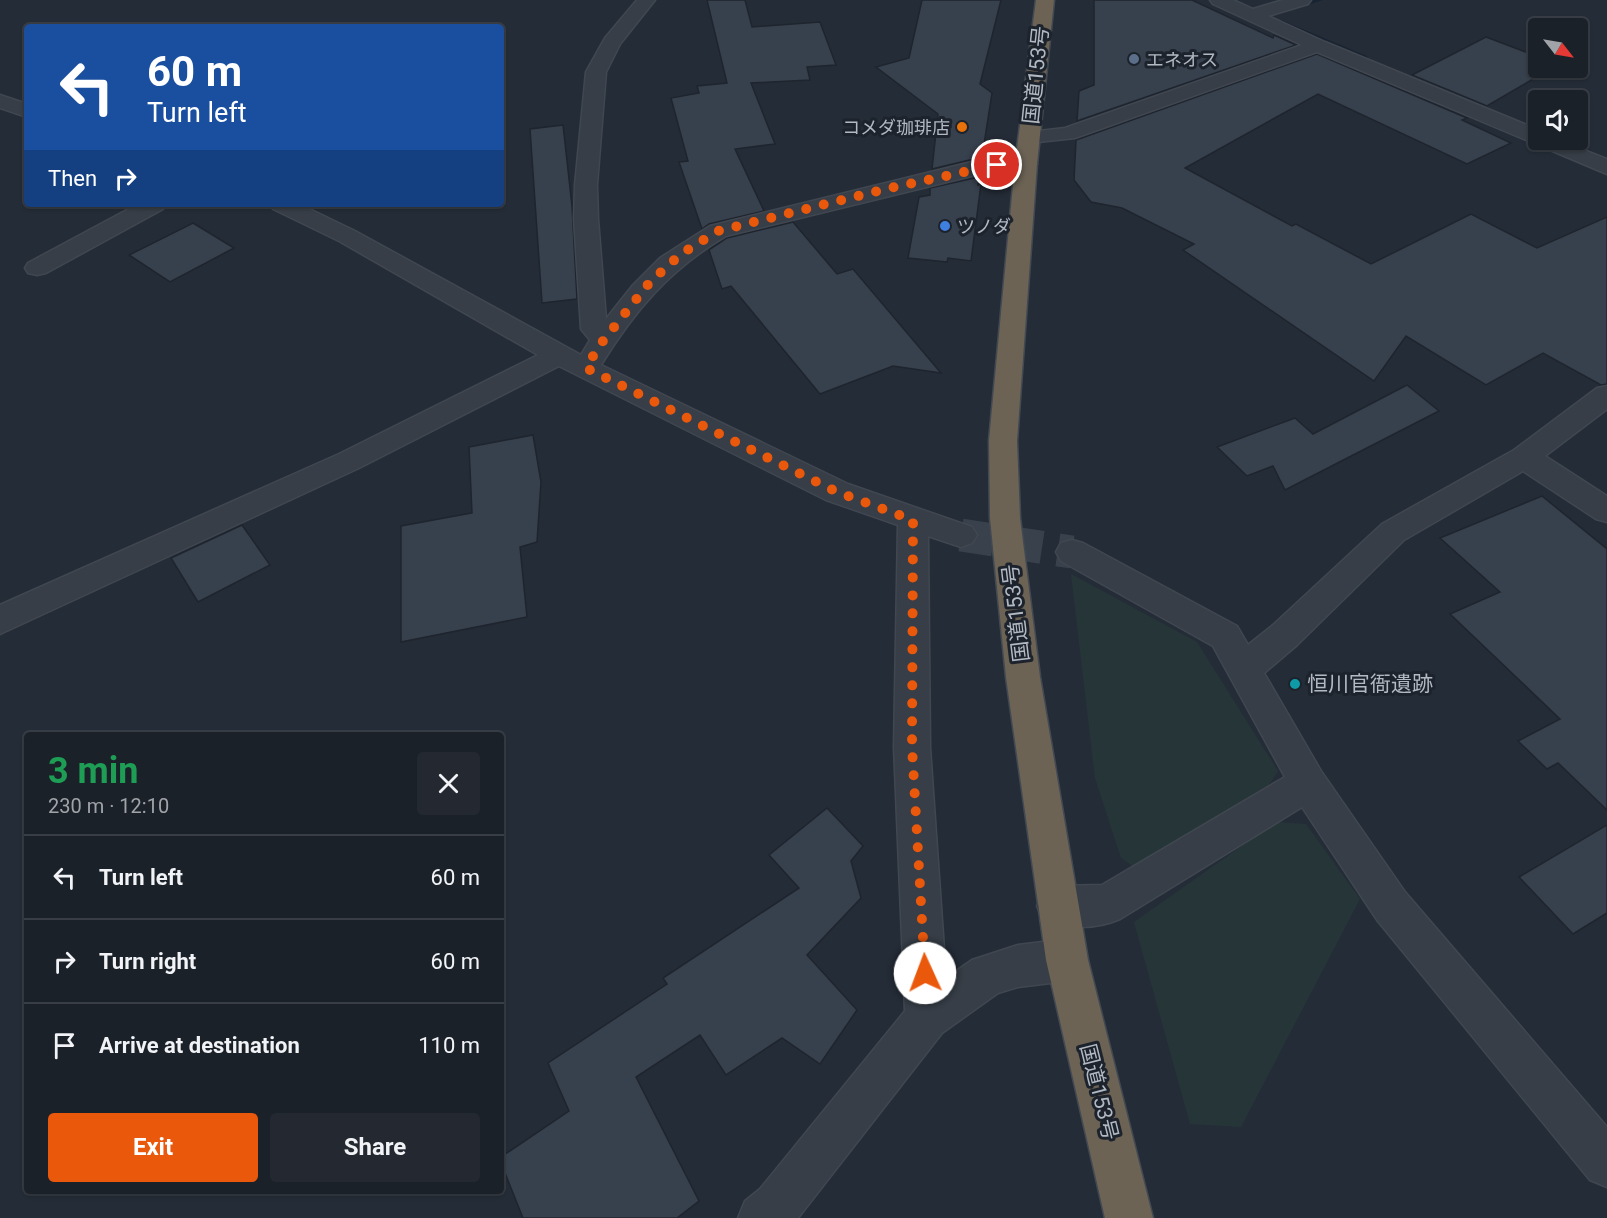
<!DOCTYPE html>
<html lang="en">
<head>
<meta charset="utf-8">
<style>
  body { margin:0; font-family:Roboto,"Noto Sans JP",sans-serif; background:#242931; color:#f1f3f6; height:100vh; display:flex; flex-direction:column; font-size:22px; white-space:nowrap }
  * { box-sizing:border-box; margin:0 }
  p { font-size:20px; color:#a0a3a8 }
  .icon { flex:none; width:33px; height:33px; fill:none; stroke:currentColor; stroke-width:2; stroke-linecap:round; stroke-linejoin:round }
  .map { position:relative; flex:1; overflow:hidden }
  .drawer { position:absolute; left:24px; top:732px; width:480px; height:462px; display:flex; flex-direction:column; background:#1b2129; border-radius:6px; box-shadow:0 2px 4px #0004,0 0 0 2px #393e46 }
  .drawer>* { flex:none }
  .top-card { position:absolute; left:24px; top:24px; width:480px; height:183px; border-radius:6px; box-shadow:0 2px 4px #0004,0 0 0 2px #393e46; background:#1a4fa0; color:#fff; overflow:hidden }
  .needle { width:39px; rotate:121deg }
  .controls { position:absolute; left:1528px; top:18px; display:grid; gap:12px }
  .controls a { display:grid; place-items:center; width:60px; height:60px; border-radius:6px; background:#1b2129; box-shadow:0 2px 4px #0004,0 0 0 2px #393e46; font-size:30px }
  .pin { position:absolute; display:grid; place-items:center; width:51px; height:51px; color:#fff; margin:-26px; border:3px solid #fff; border-radius:50%; box-shadow:0 2px 6px #0007 }
  .me { position:absolute; width:66px; margin:-33px; rotate:358deg; stroke-linejoin:round; filter:drop-shadow(0 0 4px #0008) }
  .turn { display:flex; align-items:center; gap:21px; height:126px; padding:0 24px; font-size:27px }
  .turn .icon { width:78px; height:78px; stroke-width:2.5 }
  .turn b { display:block; font-size:42px; line-height:51px }
  .then { display:flex; align-items:center; height:57px; padding:0 24px; background:#0003; gap:12px; font-size:22px }
  .round { display:grid; place-items:center; flex:none; width:63px; height:63px; border-radius:6px; background:#242931 }
  .head { display:flex; align-items:center; justify-content:space-between; height:102px; padding:0 24px }
  h1 { font-size:36px; font-weight:700; line-height:45px; color:#1e9e55 }
  .action { display:flex; gap:12px; margin-top:auto; padding:12px 24px }
  .action a { flex:1; height:69px; border-radius:6px; background:#ea580c; color:#fff; font-size:24px; font-weight:700; line-height:69px; text-align:center }
  .action a+a { background:#242931; color:#f1f3f6 }
  ul { padding:0; list-style:none }
  li { display:flex; align-items:center; gap:18px; height:84px; padding:0 24px; border-top:2px solid #393e46 }
  li div { flex:1 }
  li b { display:block; font-size:22px }
  li em { font-style:normal }
  .map>svg:first-child { display:block }
  .green { fill:#263638 }
  .lines { fill:none; stroke-linecap:round; stroke-linejoin:round }
  .stream { fill:#192433; fill-rule:evenodd }
  .building { fill:#37404d; stroke:#1f252e; stroke-width:1.5 }
  .minor-tunnel { stroke:#39414c; stroke-width:33; stroke-dasharray:33 16; stroke-linecap:butt }
  .minor-casing { stroke:#414750; stroke-width:3 }
  .highway-casing { stroke:#424952; stroke-width:3 }
  .minor { fill:#373e47; fill-rule:evenodd }
  .highway { fill:#6c6355; fill-rule:evenodd }
  .route { stroke:#ea580c; stroke-width:10; stroke-dasharray:0 18 }
  .service-dot { fill:#5c6f8a; stroke:#1d232c; stroke-width:2 }
  .food-dot { fill:#e8710a; stroke:#1d232c; stroke-width:2 }
  .shop-dot { fill:#3f7fe0; stroke:#1d232c; stroke-width:2 }
  .culture-dot { fill:#0f9aa8; stroke:#1d232c; stroke-width:2 }
  .labels { text-anchor:middle; dominant-baseline:central; stroke-width:6; stroke-linejoin:round; paint-order:stroke }
  .far-poi-label { font-size:18px; fill:#b2b9c3; stroke:#1d232c; text-anchor:start }
  .street-label { font-size:21px; fill:#b2b9c3; stroke:#1d232c }
  .poi-label { font-size:21px; fill:#b2b9c3; stroke:#1d232c; text-anchor:start }
</style>
</head>
<body>
<div class="map">
<svg width="1607" height="1218" viewBox="0 0 1607 1218">
  <rect width="100%" height="100%" fill="#242c37"/>
  <!-- green -->
  <g class="green">
    <polygon points="1071,574 1197,642 1278,771 1269,785 1134,867 1121,858 1095,778"/>
    <polygon points="1276,822 1306,824 1360,899 1241,1127 1190,1124 1134,922"/>
  </g>
  <g class="lines">
    <!-- stream -->
    <g class="stream">
      <polygon points="1311,0 1323,0 1290,11 1286,9"/>
      <polygon points="1281,20 1367,56 1368,58 1361,60 1278,24 1277,22"/>
    </g>
  </g>
  <!-- building -->
  <g class="building">
    <polygon points="707,0 745,0 752,27 820,22 836,65 807,67 810,80 751,83 775,144 735,149 764,211 709,224 702,229 679,162 688,161 671,98 699,93 697,86 727,83"/>
    <polygon points="922,0 1001,0 980,84 992,93 982,157 932,169 938,114 876,67 909,58"/>
    <polygon points="1094,0 1192,0 1273,38 1274,35 1296,45 1077,121 1079,91 1094,85"/>
    <polygon points="1486,37 1539,57 1539,68 1552,68 1487,106 1412,75"/>
    <polygon points="1317,54 1467,118 1462,120 1511,143 1467,164 1318,94 1185,168 1292,226 1296,224 1371,264 1471,214 1537,248 1607,217 1607,384 1601,385 1543,353 1486,385 1406,336 1374,381 1183,250 1194,244 1122,208 1091,202 1074,180 1076,140"/>
    <polygon points="563,125 572,206 577,299 542,303 530,129"/>
    <polygon points="979,177 978,185 981,184 971,261 948,258 947,262 908,258 919,197 930,195 930,188"/>
    <polygon points="793,222 837,274 853,269 941,373 893,366 820,394 731,286 722,289 709,250 727,238"/>
    <polygon points="193,223 234,248 170,282 129,255"/>
    <polygon points="1407,385 1439,411 1285,490 1273,466 1247,476 1217,447 1295,418 1313,434"/>
    <polygon points="533,435 541,482 537,542 520,547 527,617 401,642 401,526 472,513 469,447"/>
    <polygon points="1542,496 1607,549 1607,810 1558,763 1547,769 1518,741 1560,719 1450,614 1500,592 1440,538"/>
    <polygon points="242,525 270,565 198,602 171,558"/>
    <polygon points="827,808 863,846 851,861 861,898 807,955 857,1010 820,1064 782,1038 726,1075 700,1035 636,1077 699,1201 677,1218 523,1218 501,1163 501,1157 569,1111 548,1063 667,984 663,978 799,888 769,855"/>
    <polygon points="1607,825 1607,913 1573,934 1519,877"/>
  </g>
  <g class="lines">
    <!-- minor-tunnel -->
    <polyline class="minor-tunnel" points="961,535 1072,552"/>
    <!-- minor casing -->
    <g class="minor-casing">
      <g id="minor">
        <path d="M637 0H655L620 44 606 72 597 185 598 219 606 319 633 285 660 258 710 226 984 159 1026 158 1034 159 1037 164 1034 169 984 173 726 236C670 269 635 310 601 365L848 484 972 527 977 535 972 543 961 547 928 536 930 747 946 978 972 960 1018 945 1067 939 1082 945 1088 960 1082 975 1067 981 1018 987 998 993 942 1033 798 1218H738L745 1201 760 1189 905 1011 894 747 898 525 826 500 559 366 359 468 0 634V605L339 454 538 355 339 241 273 209 270 204H299L355 231 581 355 590 340 581 329 574 219 575 185 586 72 605 38Z"/>
        <polygon points="1210,0 1233,0 1253,9 1283,0 1311,0 1308,4 1268,16 1325,42 1539,130 1539,140 1558,140 1607,159 1607,174 1317,52 1075,138 1029,143 1022,141 1019,137 1022,133 1065,128 1302,45 1213,4"/>
        <polygon points="0,95 27,104 27,117 0,108"/>
        <polygon points="138,204 166,204 163,209 46,273 37,275 28,273 25,268 28,263"/>
        <path d="M1607 386V409L1545 456 1607 496V522L1596 519 1523 471 1404 540 1297 645 1264 673 1321 771 1405 892 1607 1127V1187L1590 1180 1377 920 1302 807 1120 919C1097 929 1066 930 1043 920L1037 906 1043 892 1057 886 1102 885 1285 777 1213 646 1061 561 1056 552 1061 543 1072 540 1083 543 1237 626 1248 645 1273 625 1382 524 1514 450 1597 388Z"/>
      </g>
    </g>
    <!-- highway casing -->
    <g class="highway-casing">
      <polygon id="highway" points="1036,0 1054,0 1037,164 1017,441 1020,518 1040,677 1088,960 1153,1218 1105,1218 1046,960 1006,677 990,518 989,441 1015,164"/>
    </g>
    <!-- minor -->
    <use href="#minor" class="minor"/>
    <!-- highway -->
    <use href="#highway" class="highway"/>
  </g>
  <g class="lines">
    <!-- route -->
    <polyline class="route" points="925,973 912,747 913,520 837,492 586,368 599,346 650,282 681,254 718,231 890,188 997,165"/>
  </g>
  <!-- markers -->
  <circle class="service-dot" cx="1134" cy="59" r="6"/>
  <circle class="food-dot" cx="962" cy="127" r="6"/>
  <circle class="shop-dot" cx="945" cy="226" r="6"/>
  <circle class="culture-dot" cx="1295" cy="684" r="6"/>
  <g class="labels">
    <!-- far-poi labels -->
    <g class="far-poi-label">
      <text x="1146" y="59">エネオス</text>
      <text x="950" y="127" text-anchor="end">コメダ珈琲店</text>
      <text x="957" y="226">ツノダ</text>
    </g>
    <!-- street labels -->
    <g class="street-label">
      <text transform="translate(1036 75) rotate(-84)">国道153号</text>
      <text transform="translate(1016 613) rotate(-97)">国道153号</text>
      <text transform="translate(1099 1092) rotate(76)">国道153号</text>
    </g>
    <!-- poi labels -->
    <g class="poi-label">
      <text x="1307" y="684">恒川官衙遺跡</text>
    </g>
  </g>
</svg>
<div class="controls">
<a><svg class="needle" viewBox="-14 -14 28 28"><path d="M0-13l5 13h-10z" fill="#e53935"/><path d="M0 13l5-13h-10z" fill="#a0a3a8"/></svg></a>
<a><svg class="icon" aria-label="sound" viewBox="0 0 24 24"><path d="M4 9h4l5-4v14l-5-4H4zM17 9q2 3 0 6"/></svg></a>
</div>
<div class="pin" style="left:997px;top:165px;background:#d93025"><svg class="icon" aria-label="arrive" viewBox="0 0 24 24"><path d="M6 21V4h12l-3 4 3 4H6"/></svg></div>
<svg class="me" style="left:925px;top:973px" viewBox="-20 -20 40 40"><circle r="19" fill="#fff"/><path d="M0-13L10 11 0 6-10 11z" fill="#ea580c"/></svg>
<div class="top-card">
<div class="turn"><svg class="icon" aria-label="left" viewBox="0 0 24 24"><path d="M17 20v-9H6M10 6l-5 5 5 5"/></svg><div><b>60 m</b>Turn left</div></div>
<div class="then">Then<svg class="icon" aria-label="right" viewBox="0 0 24 24"><path d="M7 20v-9h11M14 6l5 5-5 5"/></svg></div>
</div>
<section class="drawer">
<div class="head"><div><h1>3 min</h1><p>230 m · 12:10</p></div><a class="round"><svg class="icon" aria-label="close" viewBox="0 0 24 24"><path d="M6 6l12 12M18 6L6 18"/></svg></a></div>
<ul>
<li><svg class="icon" aria-label="left" viewBox="0 0 24 24"><path d="M17 20v-9H6M10 6l-5 5 5 5"/></svg><div><b>Turn left</b></div><em>60 m</em></li>
<li><svg class="icon" aria-label="right" viewBox="0 0 24 24"><path d="M7 20v-9h11M14 6l5 5-5 5"/></svg><div><b>Turn right</b></div><em>60 m</em></li>
<li><svg class="icon" aria-label="arrive" viewBox="0 0 24 24"><path d="M6 21V4h12l-3 4 3 4H6"/></svg><div><b>Arrive at destination</b></div><em>110 m</em></li>
</ul>
<div class="action"><a>Exit</a><a>Share</a></div>
</section>
</div>
</body>
</html>
